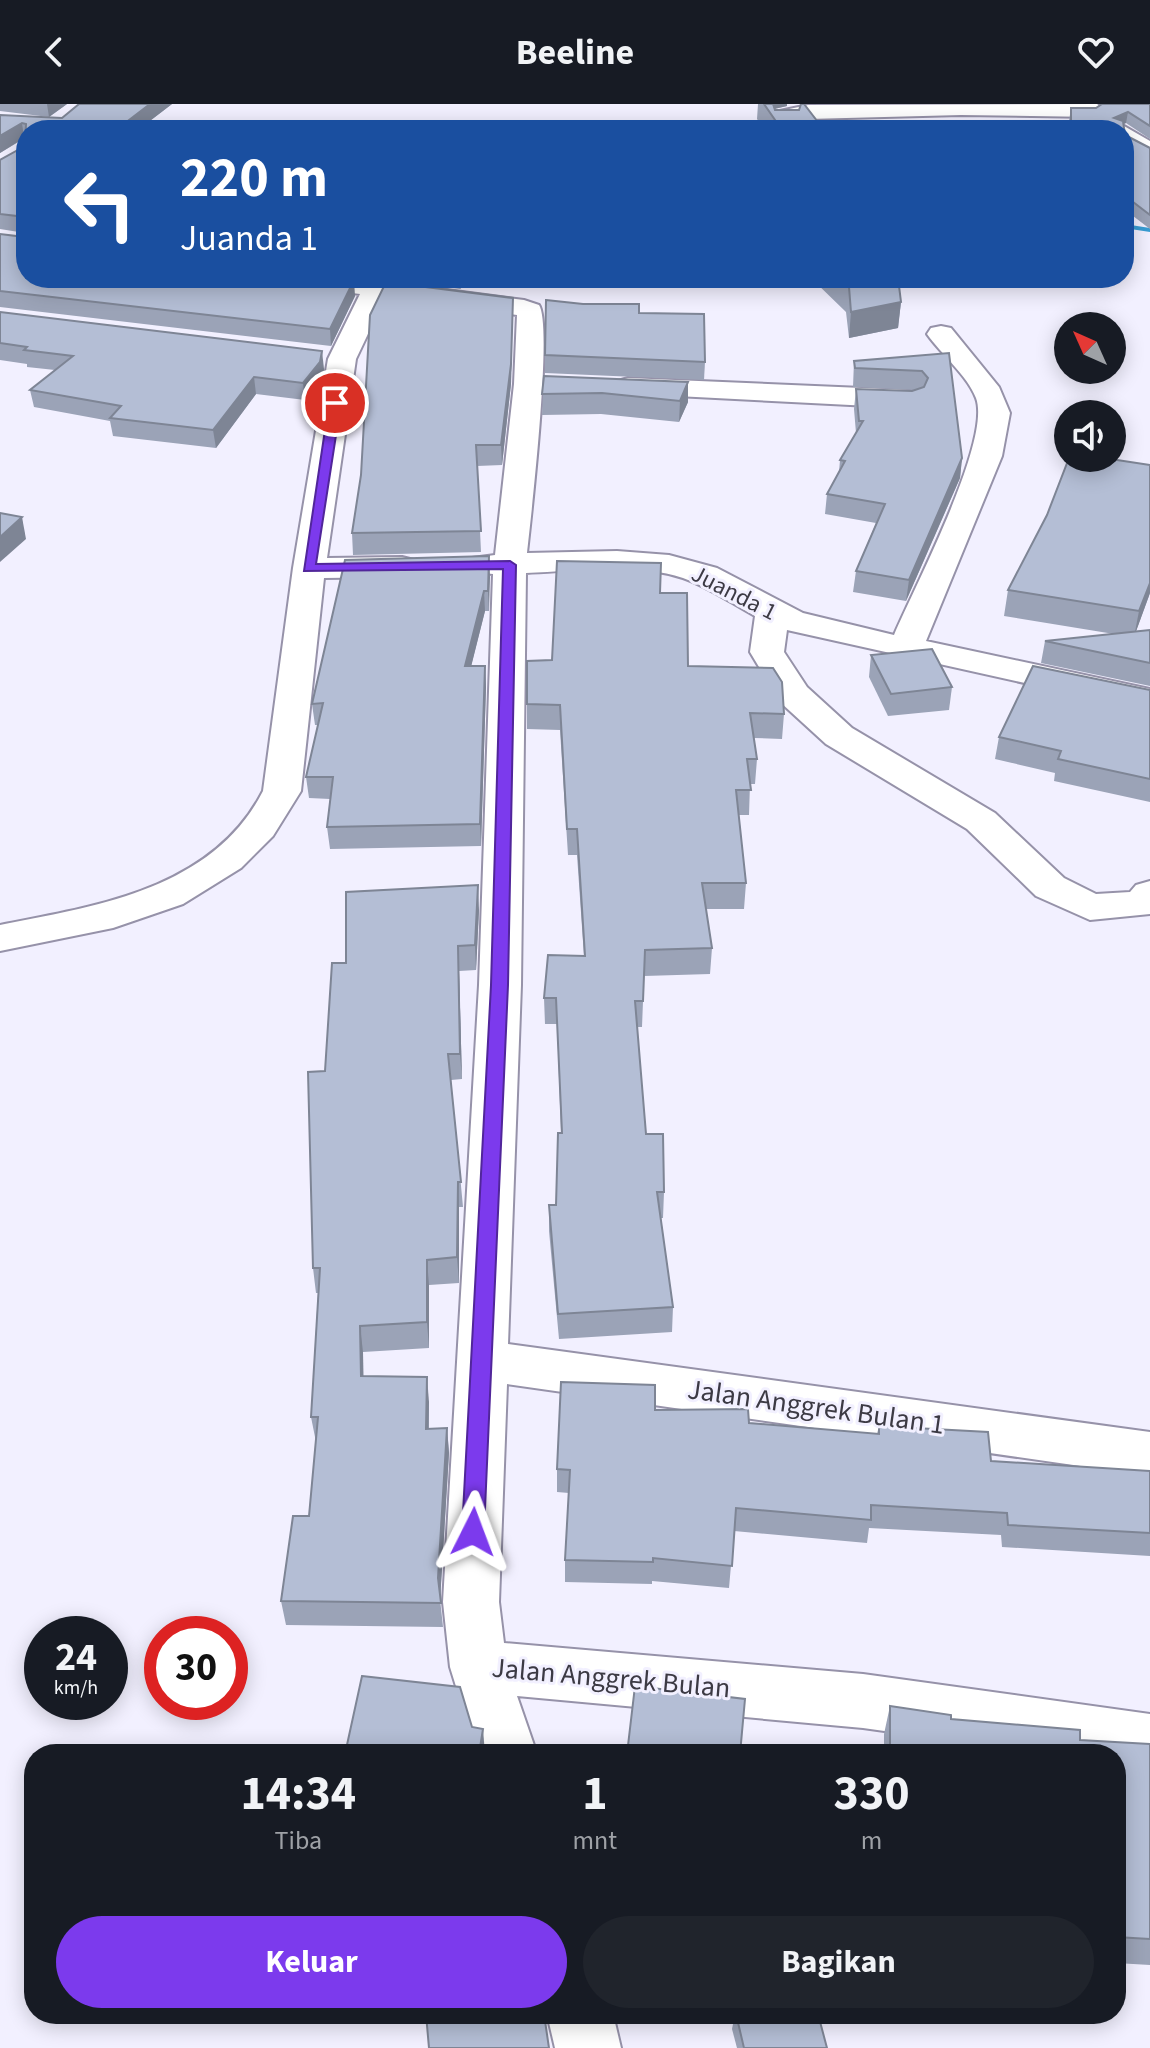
<!DOCTYPE html>
<html lang="id">
<head>
<meta charset="utf-8">
<style>
  body { margin:0; font-family:"Source Sans 3",sans-serif; background:#20242c; color:#f1f3f6; height:100vh; display:flex; flex-direction:column; font-size:30px; white-space:nowrap }
  * { box-sizing:border-box; margin:0 }
  p { font-size:26px; color:#9ea1a6 }
  .icon { flex:none; width:44px; height:44px; fill:none; stroke:currentColor; stroke-width:2; stroke-linecap:round; stroke-linejoin:round }
  .map { position:relative; flex:1; overflow:hidden }
  .side { position:absolute; left:24px; top:1640px; width:1102px; height:280px; display:flex; flex-direction:column; background:#171b24; border-radius:32px; box-shadow:0 4px 20px #0003 }
  .side>* { flex:none }
  .guide { position:absolute; left:16px; top:16px; width:1118px; height:168px; border-radius:32px; box-shadow:0 4px 20px #0003; background:#1a4fa0; color:#fff; overflow:hidden }
  .needle { width:52px; rotate:315deg }
  .controls { position:absolute; left:1054px; top:208px; display:grid; gap:16px }
  .controls a { display:grid; place-items:center; width:72px; height:72px; border-radius:50%; background:#171b24; box-shadow:0 4px 20px #0003; font-size:40px }
  .speed { position:absolute; left:24px; top:1512px; display:flex; gap:16px; font-size:40px; font-weight:700; text-align:center }
  .speed>* { display:grid; place-content:center; width:104px; height:104px; border-radius:50%; background:#171b24; box-shadow:0 4px 20px #0003; line-height:1 }
  .speed small { font-size:20px; font-weight:400 }
  .speed .limit { border:12px solid #d22; background:#fff; color:#111 }
  .pin { position:absolute; display:grid; place-items:center; width:68px; height:68px; color:#fff; margin:-34px; border:4px solid #fff; border-radius:50%; box-shadow:0 2px 8px #0007 }
  .me { position:absolute; width:88px; margin:-44px; rotate:3deg; stroke-linejoin:round; filter:drop-shadow(0 0 6px #0008) }
  .turn { display:flex; align-items:center; gap:28px; height:168px; padding:0 32px; font-size:36px }
  .turn .icon { width:104px; height:104px; stroke-width:2.5 }
  .turn b { display:block; font-size:56px; line-height:68px }
  .eta { display:flex; justify-content:space-evenly; align-items:center; height:136px; text-align:center }
  .eta b { font-size:48px; font-weight:700; line-height:56px }
  .cta { display:flex; gap:16px; margin-top:auto; padding:16px 32px }
  .cta a { flex:1; height:92px; border-radius:48px; background:#7c3aed; color:#fff; font-size:32px; font-weight:700; line-height:92px; text-align:center }
  .cta a+a { background:#20242c; color:#f1f3f6 }
  header { display:flex; justify-content:space-between; align-items:center; height:104px; padding:0 32px; background:#171b24; font-size:36px; font-weight:700 }
  .map>svg:first-child { display:block }
  .lines { fill:none; stroke-linecap:round; stroke-linejoin:round }
  .stream { fill:#389dd4; fill-rule:evenodd }
  .minor-casing { stroke:#9692a9; stroke-width:4 }
  .minor { fill:#fff; fill-rule:evenodd }
  .wall { fill:#9ba3b7 }
  .shaded-wall { fill:#7e8595 }
  .building { fill:#b4bed5; stroke:#7e8595; stroke-width:2 }
  .route { fill:#7c3aed; stroke:#51269a; stroke-width:2 }
  .labels { text-anchor:middle; dominant-baseline:central; stroke-width:6; stroke-linejoin:round; paint-order:stroke }
  .far-street-label { font-size:24px; fill:#3c3a44; stroke:#f2f0ff }
  .street-label { font-size:28px; fill:#3c3a44; stroke:#f2f0ff }
</style>
</head>
<body>
<header><svg class="icon" aria-label="back" viewBox="0 0 24 24"><path d="M15 5l-7 7 7 7"/></svg>Beeline<svg class="icon" aria-label="heart" viewBox="0 0 24 24"><path d="M12 20l-8-8c-3-5 5-10 8-4 3-6 11-1 8 4z"/></svg></header>
<div class="map">
<svg width="1150" height="1944" viewBox="0 0 1150 1944">
  <rect width="100%" height="100%" fill="#f2f0ff"/>
  <g class="lines">
    <!-- stream -->
    <polygon class="stream" points="1124,120 1150,124 1150,128 1124,124"/>
    <!-- minor casing -->
    <g class="minor-casing">
      <g id="minor">
        <polygon points="1097,0 1105,6 1094,13 961,11 808,15 795,17 797,26 775,26 772,13 775,8 808,1"/>
        <polygon points="1124,22 1150,37 1150,55 1124,40 1124,26 1115,26"/>
        <path d="M283 174H356L524 196 539 201C553 221 531 413 527 449L617 447 669 451 717 464 803 509 894 531C914 484 992 336 976 294 967 271 941 250 927 230L931 224 941 222 951 224 999 283 1010 309 1002 352 926 537 1150 585V607L787 526 784 548 807 583 852 624 995 709 1064 774 1096 790 1130 788 1136 781 1150 777V810L1090 816 1036 792 967 725 826 640 780 598 750 548 755 512C731 499 709 483 683 474 635 458 576 467 526 469L521 881 508 1240 1150 1328V1372L507 1280 499 1498 504 1539 863 1570 1150 1610V1664L1116 1660V1650H1049L863 1624 517 1592 537 1650H477L450 1563 443 1498 479 881 493 470 472 468 467 461 472 454 495 451 514 280 517 211 385 194 356 255 327 454 402 453 414 456 418 463 414 470 402 473 324 474 301 687 273 732 241 764 183 800 113 824 0 847V821C97 802 213 785 263 687L293 464 328 255 360 190 296 182 287 180Z"/>
        <polygon points="628,274 909,286 919,289 923,295 919,301 909,304 618,289 614,283 618,277"/>
        <polygon points="547,1910 613,1910 621,1944 555,1944"/>
      </g>
    </g>
    <!-- minor -->
    <use href="#minor" class="minor"/>
  </g>
  <!-- wall -->
  <g class="wall">
    <polygon points="0,0 67,0 49,13 0,7"/>
    <polygon points="79,0 172,0 138,26 26,26 26,174 355,192 331,242 0,203 0,130 25,133 25,129 0,125 0,56 25,42 25,34 0,49 0,11 62,14"/>
    <polygon points="758,0 787,0 787,2 774,5 782,26 765,26 757,15"/>
    <polygon points="1101,0 1150,0 1150,35 1126,19 1123,20 1125,31 1150,44 1150,125 1124,105 1124,26 1048,26 1049,18 1069,17 1071,4 1096,4"/>
    <polygon points="378,174 469,174 460,185"/>
    <polygon points="811,174 947,174 899,182 901,198 898,224 849,234 846,208"/>
    <polygon points="513,194 511,280 502,361 477,362 481,448 353,451 352,429"/>
    <polygon points="0,208 324,265 322,275 305,296 256,290 216,344 113,332 110,317 34,303 30,286 55,266 27,263 27,260 0,256"/>
    <polygon points="639,209 705,258 704,276 545,269 545,251"/>
    <polygon points="949,249 962,354 960,374 906,497 853,488 856,467 876,419 825,410 827,390 839,368 840,356 856,329 854,305 856,285 912,287 916,286 853,283 854,257"/>
    <polygon points="544,272 688,298 679,318 601,310 542,311"/>
    <polygon points="489,452 489,507 485,507 471,562 485,562 486,583 481,742 330,745 327,723 330,695 309,694 306,673 318,621 315,621 312,600"/>
    <polygon points="1008,486 1150,489 1136,527 1150,526 1150,582 1041,559 1045,537 1114,530 1004,512"/>
    <polygon points="660,489 688,562 784,610 782,635 754,634 757,655 755,680 750,680 749,711 739,711 746,779 744,805 706,805 712,844 710,870 644,872 642,923 637,923 646,1030 664,1088 663,1114 661,1114 673,1203 672,1228 559,1235 549,1127 549,1101 556,1101 561,1029 557,920 545,920 544,894 584,852 577,751 568,751 560,626 527,625 527,600 552,556"/>
    <polygon points="871,551 952,583 949,606 888,612 869,573"/>
    <polygon points="1150,586 1150,698 1054,677 1055,669 995,655 999,633"/>
    <polygon points="479,806 476,866 459,867 462,975 451,976 463,1103 459,1103 459,1179 429,1181 429,1244 363,1248 363,1272 429,1298 429,1325 447,1324 449,1349 440,1495 443,1523 286,1521 281,1497 309,1412 316,1338 311,1313 318,1189 316,1189 313,1164 325,967 346,859"/>
    <polygon points="655,1306 749,1319 877,1330 879,1322 991,1357 1150,1367 1150,1452 1002,1443 1001,1431 869,1424 867,1439 734,1427 729,1484 652,1477 652,1480 565,1478 565,1456 569,1389 557,1388 557,1365"/>
    <polygon points="890,1602 951,1615 1080,1636 1150,1640 1150,1861 1116,1859 1116,1650 884,1650 884,1630"/>
    <polygon points="735,1910 818,1910 827,1944 737,1944 732,1925"/>
  </g>
  <!-- shaded-wall -->
  <g class="shaded-wall">
    <polygon points="47,0 67,0 49,13"/>
    <polygon points="150,0 172,0 138,26 116,26"/>
    <polygon points="770,0 787,0 787,2 774,5"/>
    <polygon points="1128,8 1126,19 1112,25 1114,14"/>
    <polygon points="22,19 24,34 0,49 0,32"/>
    <polygon points="460,174 469,174 460,185"/>
    <polygon points="894,174 947,174 893,183"/>
    <polygon points="354,176 355,192 331,242 330,225"/>
    <polygon points="513,194 511,280 502,361 501,341"/>
    <polygon points="901,198 898,224 849,234 851,208"/>
    <polygon points="322,247 324,265 322,275 305,296 303,279"/>
    <polygon points="254,273 256,290 216,344 213,326"/>
    <polygon points="688,278 688,298 679,318 680,297"/>
    <polygon points="962,354 960,374 906,497 909,476"/>
    <polygon points="22,413 26,435 0,458 0,433"/>
    <polygon points="489,452 490,473 489,507 488,487"/>
    <polygon points="1150,479 1150,489 1134,533 1139,507"/>
    <polygon points="484,487 485,507 466,583 465,562"/>
    <polygon points="485,562 486,583 481,742 480,720"/>
    <polygon points="478,781 479,806 476,866 475,841"/>
    <polygon points="458,842 459,867 462,975 460,950"/>
    <polygon points="458,1078 459,1103 459,1179 457,1153"/>
    <polygon points="427,1156 429,1181 429,1244 427,1218"/>
    <polygon points="360,1222 363,1248 364,1297 361,1272"/>
    <polygon points="427,1273 429,1298 428,1350 426,1325"/>
    <polygon points="447,1324 449,1349 440,1498 438,1474"/>
    <polygon points="483,1625 485,1650 479,1650"/>
  </g>
  <!-- building -->
  <g class="building">
    <polygon points="79,0 150,0 116,26 26,26 26,174 340,174 354,176 330,225 0,187 0,130 25,133 25,113 0,110 0,56 25,42 26,20 22,19 0,32 0,11 62,14"/>
    <polygon points="764,0 773,0 775,6 799,6 801,0 804,0 824,26 782,26"/>
    <polygon points="1102,0 1150,0 1150,22 1128,8 1114,14 1123,17 1125,31 1150,44 1150,111 1124,91 1124,26 1055,26 1049,18 1071,17 1071,4 1096,4"/>
    <polygon points="839,174 898,174 901,198 851,208 849,183"/>
    <polygon points="386,178 513,194 511,260 501,341 476,341 481,427 352,429 361,371 370,211"/>
    <polygon points="546,196 583,200 639,200 639,209 704,210 705,258 545,251"/>
    <polygon points="0,208 322,247 320,258 303,279 254,273 213,326 110,314 121,302 30,286 73,252 24,246 27,243 0,239"/>
    <polygon points="949,249 962,354 909,476 856,467 885,400 827,390 845,357 840,356 863,317 859,317 856,285 912,287 924,283 928,274 922,267 855,264 854,257"/>
    <polygon points="544,272 688,278 680,297 602,289 542,290"/>
    <polygon points="1069,354 1104,354 1150,361 1150,479 1139,507 1008,486 1047,411"/>
    <polygon points="0,409 22,413 0,433"/>
    <polygon points="489,452 488,487 484,487 465,562 485,562 480,720 327,723 333,673 306,673 323,599 312,600 345,456"/>
    <polygon points="557,457 661,459 660,489 687,489 688,562 773,564 782,578 784,610 750,609 757,655 747,655 751,686 736,686 746,779 702,779 712,844 645,846 643,897 635,897 646,1030 663,1030 664,1088 657,1088 673,1203 558,1210 549,1101 556,1101 558,1029 562,1029 556,894 544,894 548,851 585,852 577,725 567,725 560,601 527,600 527,557 552,556"/>
    <polygon points="1150,526 1150,559 1045,537"/>
    <polygon points="932,545 952,583 891,590 871,551"/>
    <polygon points="1033,562 1150,586 1150,675 1058,655 1061,647 999,633"/>
    <polygon points="478,781 475,841 458,842 460,950 448,950 461,1078 458,1078 457,1153 427,1156 427,1218 360,1222 361,1272 427,1273 426,1325 447,1324 438,1474 441,1499 281,1497 293,1412 309,1412 318,1313 311,1313 320,1164 313,1164 308,968 325,967 332,859 346,859 346,788"/>
    <polygon points="561,1278 655,1281 655,1306 748,1305 749,1319 879,1330 879,1322 988,1328 991,1357 1150,1367 1150,1429 1008,1421 1007,1409 871,1401 871,1416 736,1404 732,1462 653,1454 653,1458 565,1456 570,1366 557,1365"/>
    <polygon points="362,1572 460,1583 472,1623 483,1625 479,1650 345,1650"/>
    <polygon points="635,1582 745,1595 740,1650 627,1650"/>
    <polygon points="890,1602 951,1611 951,1615 1080,1626 1080,1636 1150,1640 1150,1835 1116,1833 1116,1650 890,1650"/>
    <polygon points="426,1910 544,1910 549,1944 429,1944"/>
    <polygon points="736,1910 818,1910 827,1944 744,1944"/>
  </g>
  <!-- route -->
  <polygon class="route" points="335,296 341,299 316,460 510,457 516,461 508,881 484,1428 481,1435 473,1438 465,1435 462,1428 491,881 503,465 304,467 329,299"/>
  <g class="labels">
    <!-- far-street labels -->
    <g class="far-street-label">
      <text transform="translate(734 489) rotate(27)">Juanda 1</text>
    </g>
    <!-- street labels -->
    <g class="street-label">
      <text transform="translate(816 1303) rotate(8)">Jalan Anggrek Bulan 1</text>
      <text transform="translate(611 1574) rotate(5)">Jalan Anggrek Bulan</text>
    </g>
  </g>
</svg>
<div class="controls">
<a><svg class="needle" viewBox="-14 -14 28 28"><path d="M0-13l5 13h-10z" fill="#e53935"/><path d="M0 13l5-13h-10z" fill="#9ea1a6"/></svg></a>
<a><svg class="icon" aria-label="sound" viewBox="0 0 24 24"><path d="M4 9h4l5-4v14l-5-4H4zM17 9q2 3 0 6"/></svg></a>
</div>
<div class="speed"><div>24<small>km/h</small></div><div class="limit">30</div></div>
<div class="pin" style="left:335px;top:299px;background:#d93025"><svg class="icon" aria-label="arrive" viewBox="0 0 24 24"><path d="M6 21V4h12l-3 4 3 4H6"/></svg></div>
<svg class="me" style="left:473px;top:1428px" viewBox="-20 -20 40 40"><path d="M0-17L14 15 0 8-14 15z" fill="#7c3aed" stroke="#fff" stroke-width="4"/></svg>
<div class="guide">
<div class="turn"><svg class="icon" aria-label="left" viewBox="0 0 24 24"><path d="M17 20v-9H6M10 6l-5 5 5 5"/></svg><div><b>220 m</b>Juanda 1</div></div>
</div>
<section class="side">
<div class="eta">
<div><b>14:34</b><p>Tiba</p></div>
<div><b>1</b><p>mnt</p></div>
<div><b>330</b><p>m</p></div>
</div>
<div class="cta"><a>Keluar</a><a>Bagikan</a></div>
</section>
</div>
</body>
</html>
